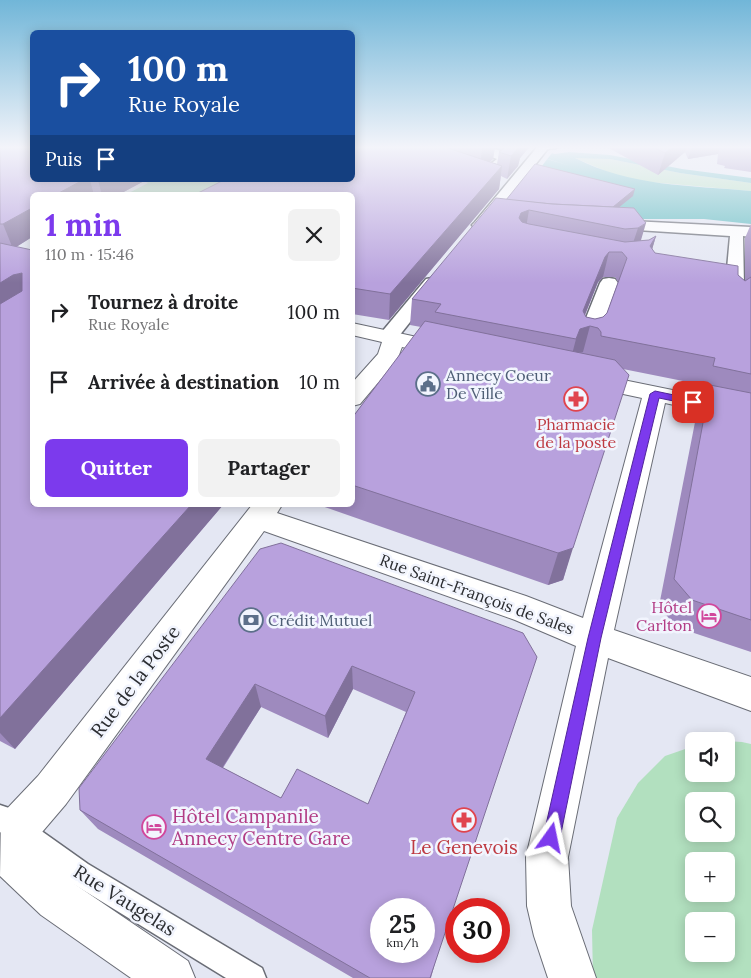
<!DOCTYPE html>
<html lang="fr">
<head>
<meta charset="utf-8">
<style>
  body { margin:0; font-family:Lora,serif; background:#f2f2f2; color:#202124; height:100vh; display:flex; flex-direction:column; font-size:19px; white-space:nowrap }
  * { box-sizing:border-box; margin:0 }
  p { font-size:16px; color:#757577 }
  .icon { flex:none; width:28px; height:28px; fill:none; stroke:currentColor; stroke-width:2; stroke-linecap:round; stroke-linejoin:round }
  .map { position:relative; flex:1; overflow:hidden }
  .panel { position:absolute; left:30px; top:192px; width:325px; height:315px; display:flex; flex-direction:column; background:#fff; border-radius:8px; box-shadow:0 2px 12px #0003 }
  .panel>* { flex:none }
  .hud { position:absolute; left:30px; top:30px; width:325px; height:152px; border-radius:8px; box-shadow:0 2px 12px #0003; background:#1a4fa0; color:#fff; overflow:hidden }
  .buttons { position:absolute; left:685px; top:732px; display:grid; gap:10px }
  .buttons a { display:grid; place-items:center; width:50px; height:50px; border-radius:8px; background:#fff; box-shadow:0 2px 12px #0003; font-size:25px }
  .speed { position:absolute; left:370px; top:898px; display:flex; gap:10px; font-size:25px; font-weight:700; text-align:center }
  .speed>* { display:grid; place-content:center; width:65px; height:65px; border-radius:50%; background:#fff; box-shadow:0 2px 12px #0003; line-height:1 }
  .speed small { font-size:12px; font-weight:400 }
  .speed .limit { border:8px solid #d22; background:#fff; color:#111 }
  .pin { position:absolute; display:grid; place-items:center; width:42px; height:42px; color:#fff; margin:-21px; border-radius:10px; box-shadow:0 2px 8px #0006 }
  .me { position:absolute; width:55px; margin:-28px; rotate:12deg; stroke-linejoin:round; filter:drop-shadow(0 0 4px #0008) }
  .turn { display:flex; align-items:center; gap:18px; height:105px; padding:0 15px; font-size:22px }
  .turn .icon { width:65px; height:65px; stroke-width:2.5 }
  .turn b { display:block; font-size:35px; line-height:42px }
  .then { display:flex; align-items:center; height:48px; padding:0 15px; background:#0003; gap:10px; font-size:19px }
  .round { display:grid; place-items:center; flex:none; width:52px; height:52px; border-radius:8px; background:#f2f2f2 }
  .summary { display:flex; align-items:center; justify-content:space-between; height:85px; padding:0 15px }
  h1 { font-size:30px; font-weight:700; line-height:38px; color:#7c3aed }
  .primary-button { display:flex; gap:10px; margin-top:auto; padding:10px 15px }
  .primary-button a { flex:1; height:58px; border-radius:8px; background:#7c3aed; color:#fff; font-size:20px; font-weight:700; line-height:58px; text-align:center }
  .primary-button a+a { background:#f2f2f2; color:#202124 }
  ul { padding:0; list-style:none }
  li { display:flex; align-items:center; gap:15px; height:70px; padding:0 15px }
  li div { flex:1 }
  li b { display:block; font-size:19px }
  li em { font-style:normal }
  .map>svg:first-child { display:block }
  .green { fill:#b2e0bf; fill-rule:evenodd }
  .water { fill:#5ebabf }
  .pier { fill:#e4e7f3 }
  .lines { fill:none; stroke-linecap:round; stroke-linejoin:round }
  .service-casing { stroke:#6a6d76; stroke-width:3 }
  .pedestrian-casing { stroke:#6a6d76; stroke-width:3 }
  .minor-casing { stroke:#6a6d76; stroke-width:2 }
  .service { fill:#fff; fill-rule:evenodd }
  .pedestrian { fill:#fff; fill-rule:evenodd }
  .minor { fill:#fff; fill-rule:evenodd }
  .wall { fill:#9e8abe; fill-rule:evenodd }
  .shaded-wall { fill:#81719b }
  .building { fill:#b8a1dd; stroke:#81719b; fill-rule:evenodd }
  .route { fill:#7c3aed; stroke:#51269a }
  .labels { text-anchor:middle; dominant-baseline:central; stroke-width:5; stroke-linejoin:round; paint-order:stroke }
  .service-label { font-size:16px; fill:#4e5e75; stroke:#f2f5fe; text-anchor:start }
  .health-label { font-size:16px; fill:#be3a42; stroke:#f2f5fe }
  .street-label { font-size:16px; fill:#2b2d31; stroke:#f2f5fe }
  .hotel-label { font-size:16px; fill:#b23c85; stroke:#f2f5fe; text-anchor:end }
  .near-street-label { font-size:19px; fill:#2b2d31; stroke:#f2f5fe }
  .near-hotel-label { font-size:19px; fill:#b23c85; stroke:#f2f5fe; text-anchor:start }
  .near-health-label { font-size:19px; fill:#be3a42; stroke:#f2f5fe }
</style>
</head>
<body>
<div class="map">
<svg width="751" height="978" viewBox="0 0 751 978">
  <rect width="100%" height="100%" fill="#e4e7f3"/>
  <!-- green -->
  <g class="green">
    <polygon points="577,157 610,159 680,173 751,183 751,191 638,181 610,173 575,158"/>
    <polygon points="146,180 267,180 245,195 118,195 125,195 148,183 144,181"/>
    <path d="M726 741 742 742 751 744V978H593L592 930 617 818 638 783 665 756 694 746V774H726ZM694 801H726V834H694ZM694 861H726V894H694ZM694 921H726V954H694Z"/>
  </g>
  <!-- water -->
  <path class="water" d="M484 146H502L571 166 505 146H524L555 154 569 152 610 155 682 169 751 178V183L680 173 610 159 575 158C632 187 689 185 751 191V224L704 219H643L550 174Z"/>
  <!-- pier -->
  <polygon class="pier" points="529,147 552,153 538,171 515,164"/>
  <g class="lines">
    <!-- service casing -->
    <g class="service-casing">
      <g id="service">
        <polygon points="540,146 560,146 556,148 540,150"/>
        <polygon points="0,805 9,808 88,864 262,968 266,978 226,978 70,882 0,832"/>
      </g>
    </g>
    <!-- pedestrian casing -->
    <g class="pedestrian-casing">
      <g id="pedestrian">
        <polygon points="469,146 486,146 512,155 513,158 492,175 482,175 480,172 497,159 471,149"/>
        <polygon points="538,146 550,146 485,228 475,228 472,225 475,222"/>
        <polygon points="611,220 751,227 751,237 743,236 744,286 741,290 735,291 715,288 712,284 715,280 726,280 730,236 606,228 603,225 606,222"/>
        <polygon points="432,278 438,279 441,283 395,341 388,343 381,341 378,337 381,333 426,279"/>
        <polygon points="609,278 615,279 618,283 598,338 595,342 588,344 581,342 578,338 600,283 603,279"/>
      </g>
    </g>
    <!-- minor casing -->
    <g class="minor-casing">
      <g id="minor">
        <polygon points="352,323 454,345 457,350 454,355 446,357 402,347 397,360 360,404 352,406 352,383 378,354 382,342 352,335"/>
        <polygon points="589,373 751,406 751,422 665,403 614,630 751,677 751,711 608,658 568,857 571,906 596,978 548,978 534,936 527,906 526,857 576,646 515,620 264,531 66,804 31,845 73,883 188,961 195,978 131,978 41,915 0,876 1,815 38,776 252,505 282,505 277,513 526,596 583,618 642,398 581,385 577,380 581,375"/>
      </g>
    </g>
    <!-- service -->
    <use href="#service" class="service"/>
    <!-- pedestrian -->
    <use href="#pedestrian" class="pedestrian"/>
    <!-- minor -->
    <use href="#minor" class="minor"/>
  </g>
  <!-- wall -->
  <g class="wall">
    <polygon points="0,146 32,180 146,180 118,195 32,195 32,237 16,247 32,505 223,505 15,749 0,741"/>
    <path d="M352 146H530L520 158 518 166 507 179 501 176 499 189 389 320 352 314ZM495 147 502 150 499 152 497 164 490 162 493 159Z"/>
    <polygon points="605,146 751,146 751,172 724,168 725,166 717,164 718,154 688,159 685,152 658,175"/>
    <path d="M633 196 619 207 634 208 641 241 649 240 656 236 652 249 655 253 738 275 745 281V238L751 224V652L676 627 659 606 697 412 705 395 701 394 703 385 623 369 563 580 548 585 319 505H352V418L421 327 410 325 412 299 506 200ZM603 277H615L618 282 607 313 603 317 595 319 586 317 585 315 598 282Z"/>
    <path d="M260 549 523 633 431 978H353L98 829 80 810ZM353 689 406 712 368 804 281 798 223 768 261 707 328 738Z"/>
  </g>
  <!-- shaded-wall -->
  <g class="shaded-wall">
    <polygon points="484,146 495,146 493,159 480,169 482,147"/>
    <polygon points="516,146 530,146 520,158 518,166 507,179 511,156"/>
    <polygon points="674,146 688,146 685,152 658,175 665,153"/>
    <polygon points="692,146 721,146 718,154 688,159"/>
    <polygon points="502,166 499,189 389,320 390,294"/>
    <polygon points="83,180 90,180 94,195 55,195"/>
    <polygon points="98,180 146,180 118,195 102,195"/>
    <polygon points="635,189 633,196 607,217 609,210"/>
    <polygon points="32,208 32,237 13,249 3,224"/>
    <polygon points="529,210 525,234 519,218 521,213"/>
    <polygon points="646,223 639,247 630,252 638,228"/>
    <polygon points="656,236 649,260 650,246"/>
    <polygon points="609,252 603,277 598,282 576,337 583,311 605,257"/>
    <polygon points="22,273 32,298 0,317 0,283 13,275"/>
    <polygon points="352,326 353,352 352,353"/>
    <polygon points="590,326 583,352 573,355 569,366 576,339 580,329"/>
    <polygon points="191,505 223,505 15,749 0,733 0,718"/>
    <polygon points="573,548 563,580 548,585 558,553"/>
    <polygon points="352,666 353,689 328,738 325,716"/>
    <polygon points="255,684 261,707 215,779 206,759"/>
  </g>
  <!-- building -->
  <g class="building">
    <polygon points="0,146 32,146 32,180 83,180 55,195 32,195 32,208 3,224 0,224"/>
    <polygon points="352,146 442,146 502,166 390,294 352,288 352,195 194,195 224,180 352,180"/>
    <polygon points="507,146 520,146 511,156 499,152"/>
    <polygon points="651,146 674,146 665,153"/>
    <polygon points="733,146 751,146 751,148"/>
    <polygon points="535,164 635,189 613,207 552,204 506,200"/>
    <path d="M496 198 552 204 634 208 646 223 638 228 625 229 529 210 521 213 519 218 522 222 529 224 625 242 649 240 656 236 650 246 655 253 738 266V275L745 281 751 277V374L713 366 715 358 601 336V332L598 328 590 326 580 329 576 339 435 312 441 304 412 299ZM609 252H622L627 258 607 313 603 317 595 319 586 317 583 311 605 257Z"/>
    <polygon points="0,243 32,250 32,505 191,505 0,718 0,304 22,291 22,273 13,275 0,283"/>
    <polygon points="425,321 615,360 629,375 573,548 558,553 352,485 352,418"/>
    <polygon points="710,385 751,393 751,620 692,600 674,579"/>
    <path d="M281 543 523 633 537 657 430 978H370L80 810 79 788 260 549ZM352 666 415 692 368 804 297 769 281 798 206 759 255 684 325 716ZM381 909H424V951H381Z"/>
  </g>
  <!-- sky -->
  <linearGradient id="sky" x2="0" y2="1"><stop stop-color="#71b6d8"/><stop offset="0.52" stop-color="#f3f4fa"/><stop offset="1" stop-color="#f3f4fa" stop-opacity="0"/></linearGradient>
  <rect width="751" height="283" fill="url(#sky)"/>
  <!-- route -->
  <polygon class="route" points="655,391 693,399 698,402 693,405 659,398 601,638 560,838 557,844 551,846 545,844 543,838 588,638 650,394"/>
  <!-- icons -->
  <defs>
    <g id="civic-ring" transform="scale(1.25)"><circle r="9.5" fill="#f2f5fe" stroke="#5c6f8a" stroke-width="1.5"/><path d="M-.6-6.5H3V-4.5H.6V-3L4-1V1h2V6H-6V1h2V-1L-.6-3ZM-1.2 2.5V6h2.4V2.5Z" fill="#5c6f8a"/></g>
    <g id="pharmacy-ring" transform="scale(1.25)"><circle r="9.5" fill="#f2f5fe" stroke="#e0444e" stroke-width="1.5"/><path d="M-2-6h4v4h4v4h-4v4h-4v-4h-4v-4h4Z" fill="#e0444e"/></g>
    <g id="hotel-ring" transform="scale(1.25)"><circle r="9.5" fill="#f2f5fe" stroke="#d1479c" stroke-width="1.5"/><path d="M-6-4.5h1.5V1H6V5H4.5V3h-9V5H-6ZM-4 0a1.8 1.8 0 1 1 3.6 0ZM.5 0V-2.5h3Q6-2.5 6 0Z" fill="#d1479c"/></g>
    <g id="bank-ring" transform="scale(1.25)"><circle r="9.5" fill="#f2f5fe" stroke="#5c6f8a" stroke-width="1.5"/><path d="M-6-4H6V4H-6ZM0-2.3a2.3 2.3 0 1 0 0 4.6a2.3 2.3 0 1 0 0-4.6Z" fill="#5c6f8a"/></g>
  </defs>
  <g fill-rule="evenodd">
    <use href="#civic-ring" x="428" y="384"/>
    <use href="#pharmacy-ring" x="576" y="399"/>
    <use href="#hotel-ring" x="709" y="616"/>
    <use href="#bank-ring" x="251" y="620"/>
    <use href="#pharmacy-ring" x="464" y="820"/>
    <use href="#hotel-ring" x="154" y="827"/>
  </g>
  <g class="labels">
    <!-- service labels -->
    <g class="service-label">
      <text x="446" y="375">Annecy Coeur<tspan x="446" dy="18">De Ville</tspan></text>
      <text x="268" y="620">Crédit Mutuel</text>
    </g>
    <!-- health labels -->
    <g class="health-label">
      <text x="576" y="424">Pharmacie<tspan x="576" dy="18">de la poste</tspan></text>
    </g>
    <!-- street labels -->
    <g class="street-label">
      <text transform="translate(477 594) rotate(20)">Rue Saint-François de Sales</text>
    </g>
    <!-- hotel labels -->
    <g class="hotel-label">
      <text x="692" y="607">Hôtel<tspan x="692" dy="18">Carlton</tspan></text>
    </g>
    <!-- near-street labels -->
    <g class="near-street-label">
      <text transform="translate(135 681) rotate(-53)">Rue de la Poste</text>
      <text transform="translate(125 900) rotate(32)">Rue Vaugelas</text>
    </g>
    <!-- near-hotel labels -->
    <g class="near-hotel-label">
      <text x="172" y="816">Hôtel Campanile<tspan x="172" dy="22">Annecy Centre Gare</tspan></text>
    </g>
    <!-- near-health labels -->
    <g class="near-health-label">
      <text x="464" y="847">Le Genevois</text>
    </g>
  </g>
</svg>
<div class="buttons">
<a><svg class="icon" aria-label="sound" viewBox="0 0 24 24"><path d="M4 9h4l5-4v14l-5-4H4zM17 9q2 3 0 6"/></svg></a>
<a><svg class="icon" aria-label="search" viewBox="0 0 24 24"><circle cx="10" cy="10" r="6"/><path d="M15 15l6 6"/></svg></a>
<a>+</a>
<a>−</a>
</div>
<div class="speed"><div>25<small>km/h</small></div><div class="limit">30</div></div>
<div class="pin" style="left:693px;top:402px;background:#d93025"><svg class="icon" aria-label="arrive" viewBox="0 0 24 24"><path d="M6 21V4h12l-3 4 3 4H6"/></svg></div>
<svg class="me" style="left:551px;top:838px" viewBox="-20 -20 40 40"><path d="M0-17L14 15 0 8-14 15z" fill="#7c3aed" stroke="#fff" stroke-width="4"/></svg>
<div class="hud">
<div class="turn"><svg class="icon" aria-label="right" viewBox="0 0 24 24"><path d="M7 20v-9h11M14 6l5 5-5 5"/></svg><div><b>100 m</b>Rue Royale</div></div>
<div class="then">Puis<svg class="icon" aria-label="arrive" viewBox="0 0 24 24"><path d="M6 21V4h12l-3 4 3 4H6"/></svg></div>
</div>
<section class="panel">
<div class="summary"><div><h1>1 min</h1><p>110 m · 15:46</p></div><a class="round"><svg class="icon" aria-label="close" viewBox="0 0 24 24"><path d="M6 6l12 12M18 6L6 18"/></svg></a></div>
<ul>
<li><svg class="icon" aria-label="right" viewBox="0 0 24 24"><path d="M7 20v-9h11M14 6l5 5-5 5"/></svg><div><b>Tournez à droite</b><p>Rue Royale</p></div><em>100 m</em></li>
<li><svg class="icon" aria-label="arrive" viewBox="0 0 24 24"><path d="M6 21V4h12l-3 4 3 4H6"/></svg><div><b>Arrivée à destination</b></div><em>10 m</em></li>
</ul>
<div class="primary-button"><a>Quitter</a><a>Partager</a></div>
</section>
</div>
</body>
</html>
